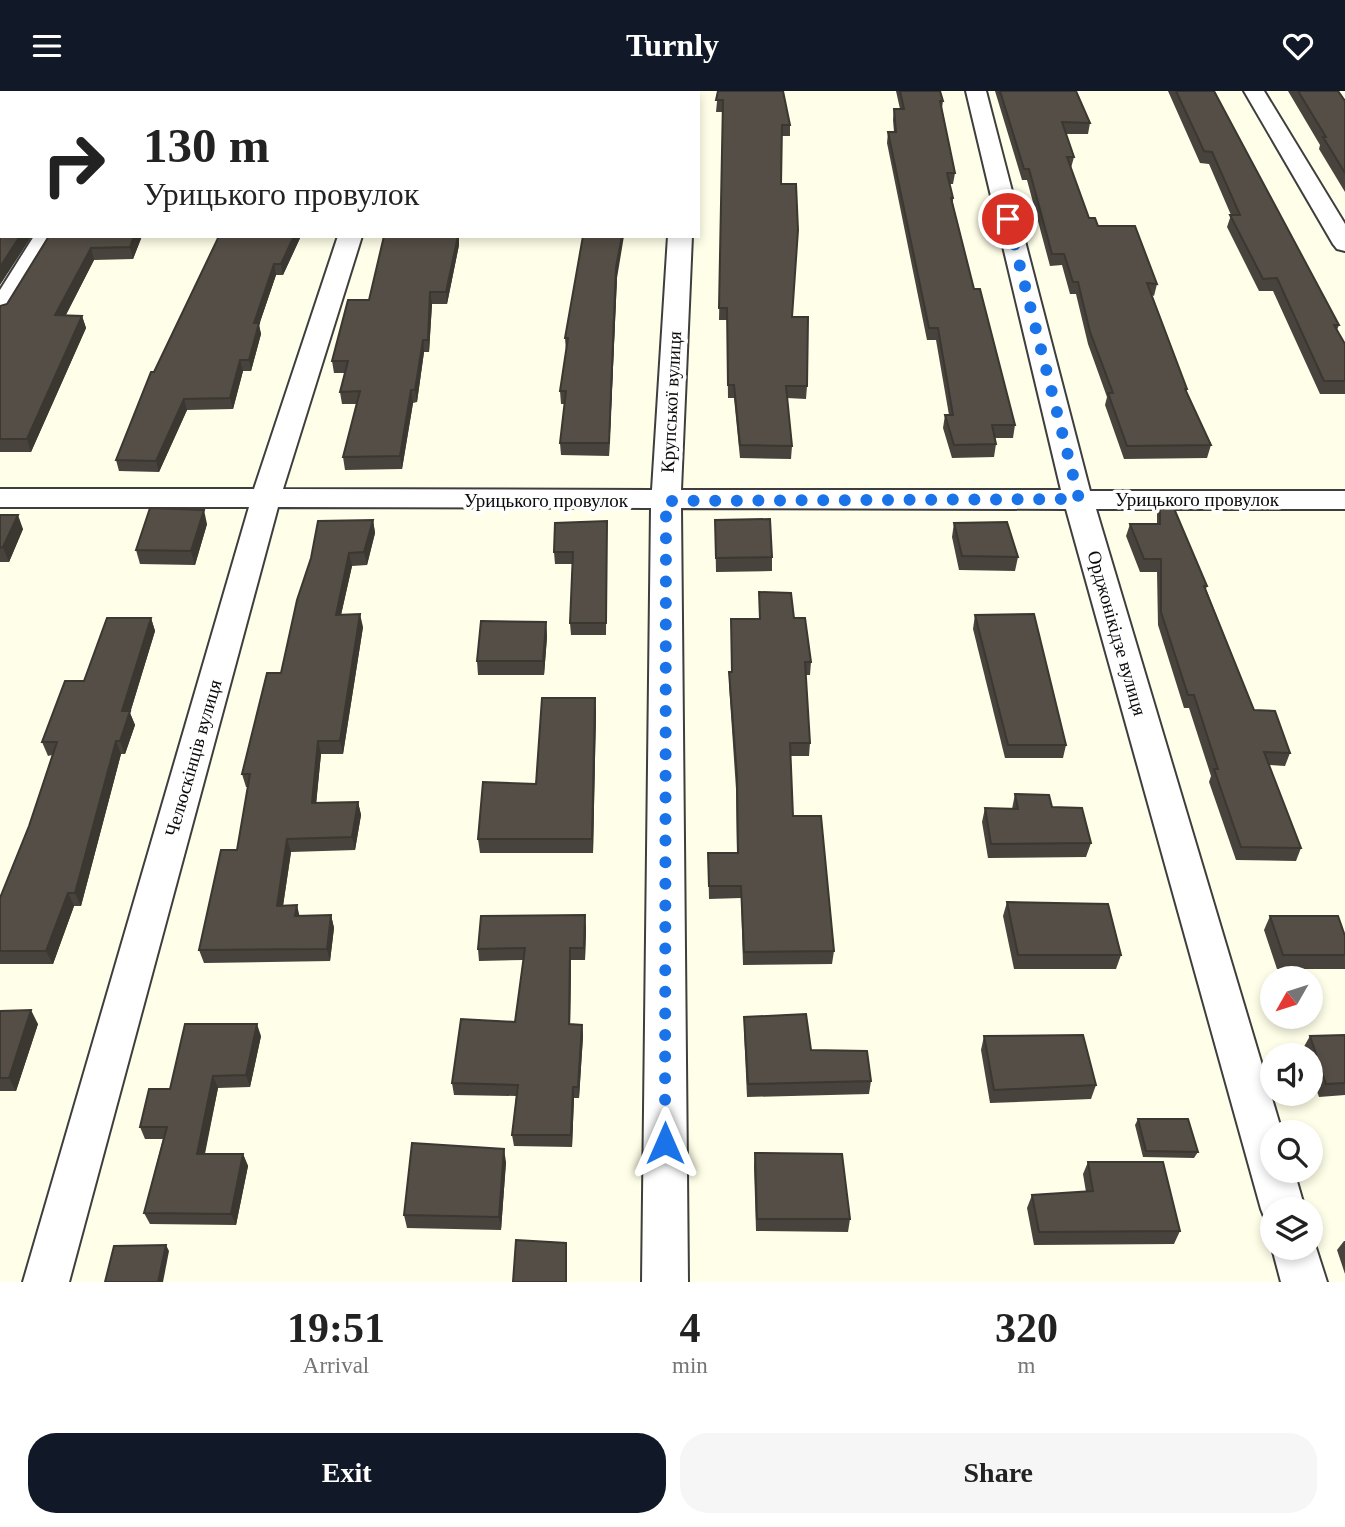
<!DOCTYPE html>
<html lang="en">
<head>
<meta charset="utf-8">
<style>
  body { margin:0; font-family:"Times New Roman",serif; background:#f6f6f6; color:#222; height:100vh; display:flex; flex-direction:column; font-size:26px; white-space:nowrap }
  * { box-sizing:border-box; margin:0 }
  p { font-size:23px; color:#767676 }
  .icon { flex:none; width:38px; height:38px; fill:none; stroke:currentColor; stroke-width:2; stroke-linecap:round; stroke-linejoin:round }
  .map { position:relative; height:1191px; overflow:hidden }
  .sheet { display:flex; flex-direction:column; background:#fff; flex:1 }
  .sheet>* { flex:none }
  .top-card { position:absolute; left:0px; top:0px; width:700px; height:147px; box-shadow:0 4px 10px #0003; background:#fff; color:#222; overflow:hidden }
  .needle { width:46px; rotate:231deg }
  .buttons { position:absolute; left:1260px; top:875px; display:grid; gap:14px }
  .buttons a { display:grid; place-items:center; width:63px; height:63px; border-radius:50%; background:#fff; box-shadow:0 4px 10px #0003; font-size:35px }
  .pin { position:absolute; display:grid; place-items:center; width:60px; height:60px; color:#fff; margin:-30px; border:4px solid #fff; border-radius:50%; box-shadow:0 2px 7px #0007 }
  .me { position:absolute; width:77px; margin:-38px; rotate:0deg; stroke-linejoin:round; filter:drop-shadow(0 0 5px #0008) }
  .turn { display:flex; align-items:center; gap:24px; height:147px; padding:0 28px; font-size:32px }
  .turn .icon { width:91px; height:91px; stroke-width:2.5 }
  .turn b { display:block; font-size:49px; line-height:60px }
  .eta { display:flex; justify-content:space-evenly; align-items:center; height:119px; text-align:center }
  .eta b { font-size:42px; font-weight:700; line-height:49px }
  .button { display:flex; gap:14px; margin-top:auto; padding:14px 28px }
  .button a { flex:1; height:80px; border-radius:28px; background:#111827; color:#fff; font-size:28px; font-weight:700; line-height:80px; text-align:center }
  .button a+a { background:#f6f6f6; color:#222 }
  header { display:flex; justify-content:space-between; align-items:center; height:91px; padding:0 28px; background:#111827; color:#fff; font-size:32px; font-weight:700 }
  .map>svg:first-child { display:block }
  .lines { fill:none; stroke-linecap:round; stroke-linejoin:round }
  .minor-casing { stroke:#3e3e3e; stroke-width:4 }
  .minor { fill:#fff; fill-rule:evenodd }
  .wall { fill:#48433c }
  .shaded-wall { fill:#3b3731 }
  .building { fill:#544e46; stroke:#3b3731; stroke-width:2 }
  .route { stroke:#1a73e8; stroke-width:12; stroke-dasharray:0 21.6 }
  .labels { text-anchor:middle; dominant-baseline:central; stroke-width:7; stroke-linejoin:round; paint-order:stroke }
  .street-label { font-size:19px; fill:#0b0b0b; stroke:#fff }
</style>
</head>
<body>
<header><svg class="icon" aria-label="menu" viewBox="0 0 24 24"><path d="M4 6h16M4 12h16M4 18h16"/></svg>Turnly<svg class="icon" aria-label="heart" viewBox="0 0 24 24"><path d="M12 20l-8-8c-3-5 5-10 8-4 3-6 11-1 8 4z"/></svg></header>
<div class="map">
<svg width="1345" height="1191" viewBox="0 0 1345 1191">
  <rect width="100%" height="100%" fill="#fffee8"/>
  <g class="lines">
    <!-- minor casing -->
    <g class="minor-casing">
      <g id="minor">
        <polygon points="393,0 413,0 392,2"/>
        <rect x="678" y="0" width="20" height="2"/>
        <polygon points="966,0 986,0 1090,400 1345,400 1345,418 1096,418 1282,1041 1272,1041 1272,1080 1294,1080 1305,1118 1272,1118 1272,1135 1267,1133 1261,1118 1066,418 681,417 688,1191 642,1191 651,417 278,416 69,1191 23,1191 249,416 0,416 0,398 254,398 338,145 362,145 283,398 652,399 668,145 692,145 681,399 1061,399"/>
        <polygon points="1244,0 1264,0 1345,133 1345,160 1337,158 1333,153"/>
        <polygon points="34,145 58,145 9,224 0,227 0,199"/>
        <polygon points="1311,1141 1327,1191 1281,1191 1272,1157 1311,1157"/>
      </g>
    </g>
    <!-- minor -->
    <use href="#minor" class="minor"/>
  </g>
  <!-- wall -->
  <g class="wall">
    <polygon points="718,0 790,34 790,45 781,45 781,93 792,226 807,295 806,308 787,307 792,355 791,368 740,367 734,307 728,307 727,229 719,229 723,21 716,21"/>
    <polygon points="896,0 940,0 943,10 942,17 955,82 953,93 950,93 953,107 953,113 974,198 1015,334 1013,347 995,347 996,353 994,366 952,367 943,337 945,324 949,324 936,249 927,249 887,52 888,41 894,41 893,29 894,18 900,18"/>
    <polygon points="995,0 1076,0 1090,32 1088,43 1066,43 1074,66 1071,77 1089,127 1098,135 1157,193 1154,205 1152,204 1187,298 1186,301 1211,354 1207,367 1124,368 1105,314 1107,306 1088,253 1076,203 1070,203 1062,174 1050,175 1027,89 1022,89"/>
    <polygon points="1168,0 1214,0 1339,234 1337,239 1345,253 1345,303 1320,303 1273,200 1259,200 1227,136 1231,124 1209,73 1200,72"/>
    <polygon points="1288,0 1338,0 1345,10 1345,101 1319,58 1320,54"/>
    <polygon points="49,145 142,145 133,168 94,169 66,224 82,225 86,237 31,361 0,361 0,215 7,213"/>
    <polygon points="219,145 301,145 283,184 276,184 259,234 261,243 251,280 243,280 233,318 187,319 159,381 119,380 116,369 154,281"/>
    <polygon points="459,154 447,213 432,213 429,261 424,261 417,311 413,312 402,378 345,379 343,366 357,313 342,313 340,301 345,282 334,282 332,270 369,209"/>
    <polygon points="617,187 609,365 561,364 560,352 565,313 561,313 560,300 566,260 565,247"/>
    <polygon points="1160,408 1207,495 1206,498 1254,619 1290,662 1285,675 1269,674 1301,757 1296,770 1236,769 1209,691 1211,685 1189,617 1184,617 1158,534 1157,481 1140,481 1126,445 1130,433 1157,433 1157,421"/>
    <polygon points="0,424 23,438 9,471 0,471"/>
    <polygon points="373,429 375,442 367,474 352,475 341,524 363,536 343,663 321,663 316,712 358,711 361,724 355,759 291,761 283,815 300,825 331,824 334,837 330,870 204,872 199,859 237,759 248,696 246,696 242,683 281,582 297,509"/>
    <polygon points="715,429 772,466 772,480 716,481"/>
    <polygon points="607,430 606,544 571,544 570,532 573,473 555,473 554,461"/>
    <polygon points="954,432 1018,466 1015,480 959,479 952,446"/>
    <polygon points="207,433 195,474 140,473 136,459"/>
    <polygon points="759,501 794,527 811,571 810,584 806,584 810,652 809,665 790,665 793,725 834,860 832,873 743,874 741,807 709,808 708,762 737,762 736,698 729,594 729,581 731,581 731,528 759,528"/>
    <polygon points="975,524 1066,654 1063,667 1005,667 973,538"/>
    <polygon points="151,527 155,540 130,622 135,634 125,663 121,663 81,815 74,815 53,873 0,873 0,807 29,735 52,664 48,665 42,651"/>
    <polygon points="546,531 547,546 544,584 478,584 477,570"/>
    <polygon points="595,607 596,621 593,762 480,762 478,748 536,693"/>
    <polygon points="1015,703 1052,716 1091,752 1086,766 988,767 982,731 985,717 1012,718"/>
    <polygon points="1007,811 1121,864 1116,878 1014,878 1003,825"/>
    <polygon points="1270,825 1345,845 1345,878 1277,878 1264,839"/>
    <polygon points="586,836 585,869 571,869 570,933 582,934 583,945 579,1007 574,1007 572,1056 514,1055 512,1044 516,1005 454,1004 452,992 515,931 523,869 479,870 478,858"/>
    <polygon points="0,920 38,933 16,1000 0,1000"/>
    <polygon points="744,926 871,990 869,1003 747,1006 744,940"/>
    <polygon points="1345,944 1345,1004 1319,1006 1311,983 1311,964 1304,964 1302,959 1310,945"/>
    <polygon points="261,945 250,996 218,997 205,1063 243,1063 248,1075 236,1134 150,1133 144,1122 163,1048 145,1048 140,1036 170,998"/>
    <polygon points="984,945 1096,994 1091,1008 990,1012 981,959"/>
    <polygon points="1138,1028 1198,1061 1194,1067 1143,1066 1135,1034"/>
    <polygon points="755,1062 850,1128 848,1141 756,1140 754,1075"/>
    <polygon points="506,1071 501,1139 407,1137 404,1124"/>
    <polygon points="1088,1071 1180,1140 1174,1153 1034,1154 1027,1117 1032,1104 1086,1101 1083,1083"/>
    <polygon points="1344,1150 1345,1150 1345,1183 1337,1159"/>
  </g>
  <!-- shaded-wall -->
  <g class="shaded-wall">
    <polygon points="20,145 32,145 0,194 0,176"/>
    <polygon points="134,145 142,145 133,168 130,156"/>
    <polygon points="294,145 301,145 283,184 281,173"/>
    <polygon points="458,145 459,145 459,154 447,213 446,201"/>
    <polygon points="622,145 624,145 617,187 609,365 609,352 616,176"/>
    <polygon points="91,157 94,169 59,237 55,224"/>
    <polygon points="274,173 276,184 259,234 261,243 251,280 249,269 254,232"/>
    <polygon points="430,201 432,213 429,261 428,249"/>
    <polygon points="82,225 86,237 31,361 27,348"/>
    <polygon points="423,249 424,261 417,311 415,299"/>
    <polygon points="240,269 243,280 233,318 230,307"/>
    <polygon points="411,299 413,312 402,378 400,365"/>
    <polygon points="184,308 187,319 159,381 156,370"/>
    <polygon points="204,419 207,433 195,474 191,460"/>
    <polygon points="18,424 23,438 9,471 3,456"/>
    <polygon points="373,429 375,442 367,474 364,461"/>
    <polygon points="349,462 352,475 338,537 336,524"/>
    <polygon points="360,523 363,536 343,663 340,650"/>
    <polygon points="151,527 155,540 130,622 135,634 125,663 120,650 122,620"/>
    <polygon points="546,531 547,546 544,584 543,570"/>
    <polygon points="595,607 596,621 593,762 592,748"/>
    <polygon points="116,650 121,663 81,815 75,802"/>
    <polygon points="318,650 321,663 315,725 312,712"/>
    <polygon points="358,711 361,724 355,759 352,746"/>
    <polygon points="287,748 291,761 281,828 277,815"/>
    <polygon points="68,802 74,815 53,873 46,860"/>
    <polygon points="297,814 300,827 295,825"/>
    <polygon points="331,824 334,837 330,870 327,858"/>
    <polygon points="585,824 586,836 585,869 584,857"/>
    <polygon points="570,857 571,869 570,945 569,933"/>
    <polygon points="31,919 38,933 16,1000 9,987"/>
    <polygon points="257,933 261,945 250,996 246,984"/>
    <polygon points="582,934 583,945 579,1007 578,996"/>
    <polygon points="213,985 218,997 202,1074 197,1063"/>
    <polygon points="573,996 574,1007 572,1056 571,1044"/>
    <polygon points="504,1058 506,1071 501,1139 499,1126"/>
    <polygon points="243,1063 248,1075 236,1134 231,1123"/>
    <polygon points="566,1152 567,1163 567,1191 566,1191"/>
    <polygon points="166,1154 169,1160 163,1191 158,1191"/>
  </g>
  <!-- building -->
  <g class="building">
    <polygon points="48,0 233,0 232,2 46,2"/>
    <rect x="300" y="0" width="58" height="2"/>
    <polygon points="432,0 466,0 466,2 431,2"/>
    <rect x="602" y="0" width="45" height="2"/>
    <polygon points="718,0 783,0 790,34 782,34 781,93 796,93 798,139 792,226 808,226 807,295 786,295 792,355 740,354 734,294 728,294 727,217 719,217 723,9 716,9"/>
    <polygon points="900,0 940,0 943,10 940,10 955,82 947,82 953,107 951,107 974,198 980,198 1015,334 992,334 996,353 954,354 945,324 953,324 938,237 929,237 888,41 896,41 894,18 904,18"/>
    <polygon points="1000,0 1076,0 1090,32 1062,31 1074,66 1067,66 1089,127 1095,127 1098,135 1135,135 1157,193 1147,192 1187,298 1185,298 1211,354 1127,355 1108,302 1113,302 1090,241 1078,191 1073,191 1064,163 1052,163 1029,78 1024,78"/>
    <polygon points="1176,0 1214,0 1339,234 1334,234 1345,253 1345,290 1324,290 1277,187 1263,188 1230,124 1240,124 1212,61 1204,60"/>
    <polygon points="1298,0 1338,0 1345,10 1345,82 1323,46 1326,46"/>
    <polygon points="2,59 2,145 20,145 0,176 0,62"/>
    <polygon points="49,145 134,145 130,156 91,157 55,224 82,225 27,348 0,348 0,215 7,213"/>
    <polygon points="219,145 294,145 281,173 274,173 254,232 259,232 249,269 240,269 230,307 184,308 156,370 116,369 151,281 154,281"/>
    <polygon points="384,145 458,145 446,201 430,201 428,249 423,249 415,299 411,299 400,365 343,366 360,300 340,301 348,270 332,270 348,209 369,209"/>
    <polygon points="583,145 622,145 616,176 609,352 560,352 566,300 560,300 568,247 565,247"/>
    <polygon points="1160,408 1170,408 1207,495 1204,495 1254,619 1275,620 1290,662 1264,661 1301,757 1241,756 1214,678 1218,678 1194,604 1188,604 1161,521 1161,468 1144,468 1130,433 1160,433"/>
    <polygon points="150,417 204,419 191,460 136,459"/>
    <polygon points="0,424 18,424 3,456 0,457"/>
    <polygon points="770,428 772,466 716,467 715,429"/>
    <polygon points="373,429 364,461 349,462 336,524 360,523 340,650 318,650 312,712 358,711 352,746 287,748 277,815 297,814 295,825 331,824 327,858 199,859 221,759 237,759 250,683 242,683 267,582 281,582 297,509 311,467 318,430"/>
    <polygon points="607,430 606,532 570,532 573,461 554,461 555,432"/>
    <polygon points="1007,431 1018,466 962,465 954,432"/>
    <polygon points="759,501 791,502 794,527 805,527 811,571 805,571 810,652 790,652 793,725 821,725 834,860 744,861 741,795 709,795 708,762 738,762 737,685 729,581 732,581 731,528 760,528"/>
    <polygon points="1034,523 1066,654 1008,654 975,524"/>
    <polygon points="107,527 151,527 122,620 130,620 120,650 116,650 75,802 68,802 46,860 0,860 0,807 29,735 57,651 42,651 65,590 84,590"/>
    <polygon points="481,530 546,531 543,570 477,570"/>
    <polygon points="542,607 595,607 592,748 478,748 483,691 536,693"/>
    <polygon points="1015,703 1049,704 1052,716 1082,717 1091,752 991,753 985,717 1018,718"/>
    <polygon points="1007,811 1108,813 1121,864 1018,864"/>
    <polygon points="585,824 584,857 570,857 569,933 582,934 578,996 573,996 571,1044 512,1044 518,994 452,992 461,928 515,931 525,857 478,858 481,825"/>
    <polygon points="1270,825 1338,825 1345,845 1345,864 1283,864"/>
    <polygon points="31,919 9,987 0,987 0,920"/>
    <polygon points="806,923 811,959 867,960 871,990 748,993 744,926"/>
    <polygon points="185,933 257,933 246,984 213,985 197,1063 243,1063 231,1123 144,1122 167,1036 140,1036 149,998 170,998"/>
    <polygon points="1083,944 1096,994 994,999 984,945"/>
    <polygon points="1345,944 1345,992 1326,993 1310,945"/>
    <polygon points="1138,1028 1188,1028 1198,1061 1146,1060"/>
    <polygon points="412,1052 504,1058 499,1126 404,1124"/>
    <polygon points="755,1062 842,1063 850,1128 757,1128"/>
    <polygon points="1088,1071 1163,1071 1180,1140 1039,1141 1032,1104 1093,1100"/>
    <polygon points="516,1149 566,1152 566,1191 513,1191"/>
    <polygon points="166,1154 158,1191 105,1191 114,1155"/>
  </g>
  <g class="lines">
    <!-- route -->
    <polyline class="route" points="665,1052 666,410 1079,408 1008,128"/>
  </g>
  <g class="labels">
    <!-- street labels -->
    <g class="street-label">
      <text transform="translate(671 311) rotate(-87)">Крупської вулиця</text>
      <text x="1197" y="408">Урицького провулок</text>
      <text x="546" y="409">Урицького провулок</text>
      <text transform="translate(1117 542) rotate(74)">Орджонікідзе вулиця</text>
      <text transform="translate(193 667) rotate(-74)">Челюскінців вулиця</text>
    </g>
  </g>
</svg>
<div class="buttons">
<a><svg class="needle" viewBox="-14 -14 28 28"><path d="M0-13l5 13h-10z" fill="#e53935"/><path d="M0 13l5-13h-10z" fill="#767676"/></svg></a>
<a><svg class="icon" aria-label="sound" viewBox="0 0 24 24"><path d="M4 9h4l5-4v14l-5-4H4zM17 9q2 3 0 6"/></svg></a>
<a><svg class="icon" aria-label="search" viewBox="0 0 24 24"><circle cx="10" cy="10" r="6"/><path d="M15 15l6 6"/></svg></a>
<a><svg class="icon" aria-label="layers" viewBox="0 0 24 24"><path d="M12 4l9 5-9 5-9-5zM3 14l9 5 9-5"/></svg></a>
</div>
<div class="pin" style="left:1008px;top:128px;background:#d93025"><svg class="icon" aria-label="arrive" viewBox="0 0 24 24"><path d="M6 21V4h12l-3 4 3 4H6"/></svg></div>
<svg class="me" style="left:665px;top:1052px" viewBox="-20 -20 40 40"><path d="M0-17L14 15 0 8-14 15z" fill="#1a73e8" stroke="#fff" stroke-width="4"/></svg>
<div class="top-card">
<div class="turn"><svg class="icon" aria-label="right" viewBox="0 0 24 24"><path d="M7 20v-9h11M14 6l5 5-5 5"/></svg><div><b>130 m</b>Урицького провулок</div></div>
</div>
</div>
<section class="sheet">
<div class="eta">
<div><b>19:51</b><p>Arrival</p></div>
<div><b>4</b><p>min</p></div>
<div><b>320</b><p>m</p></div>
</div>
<div class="button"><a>Exit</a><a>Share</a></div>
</section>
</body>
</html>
